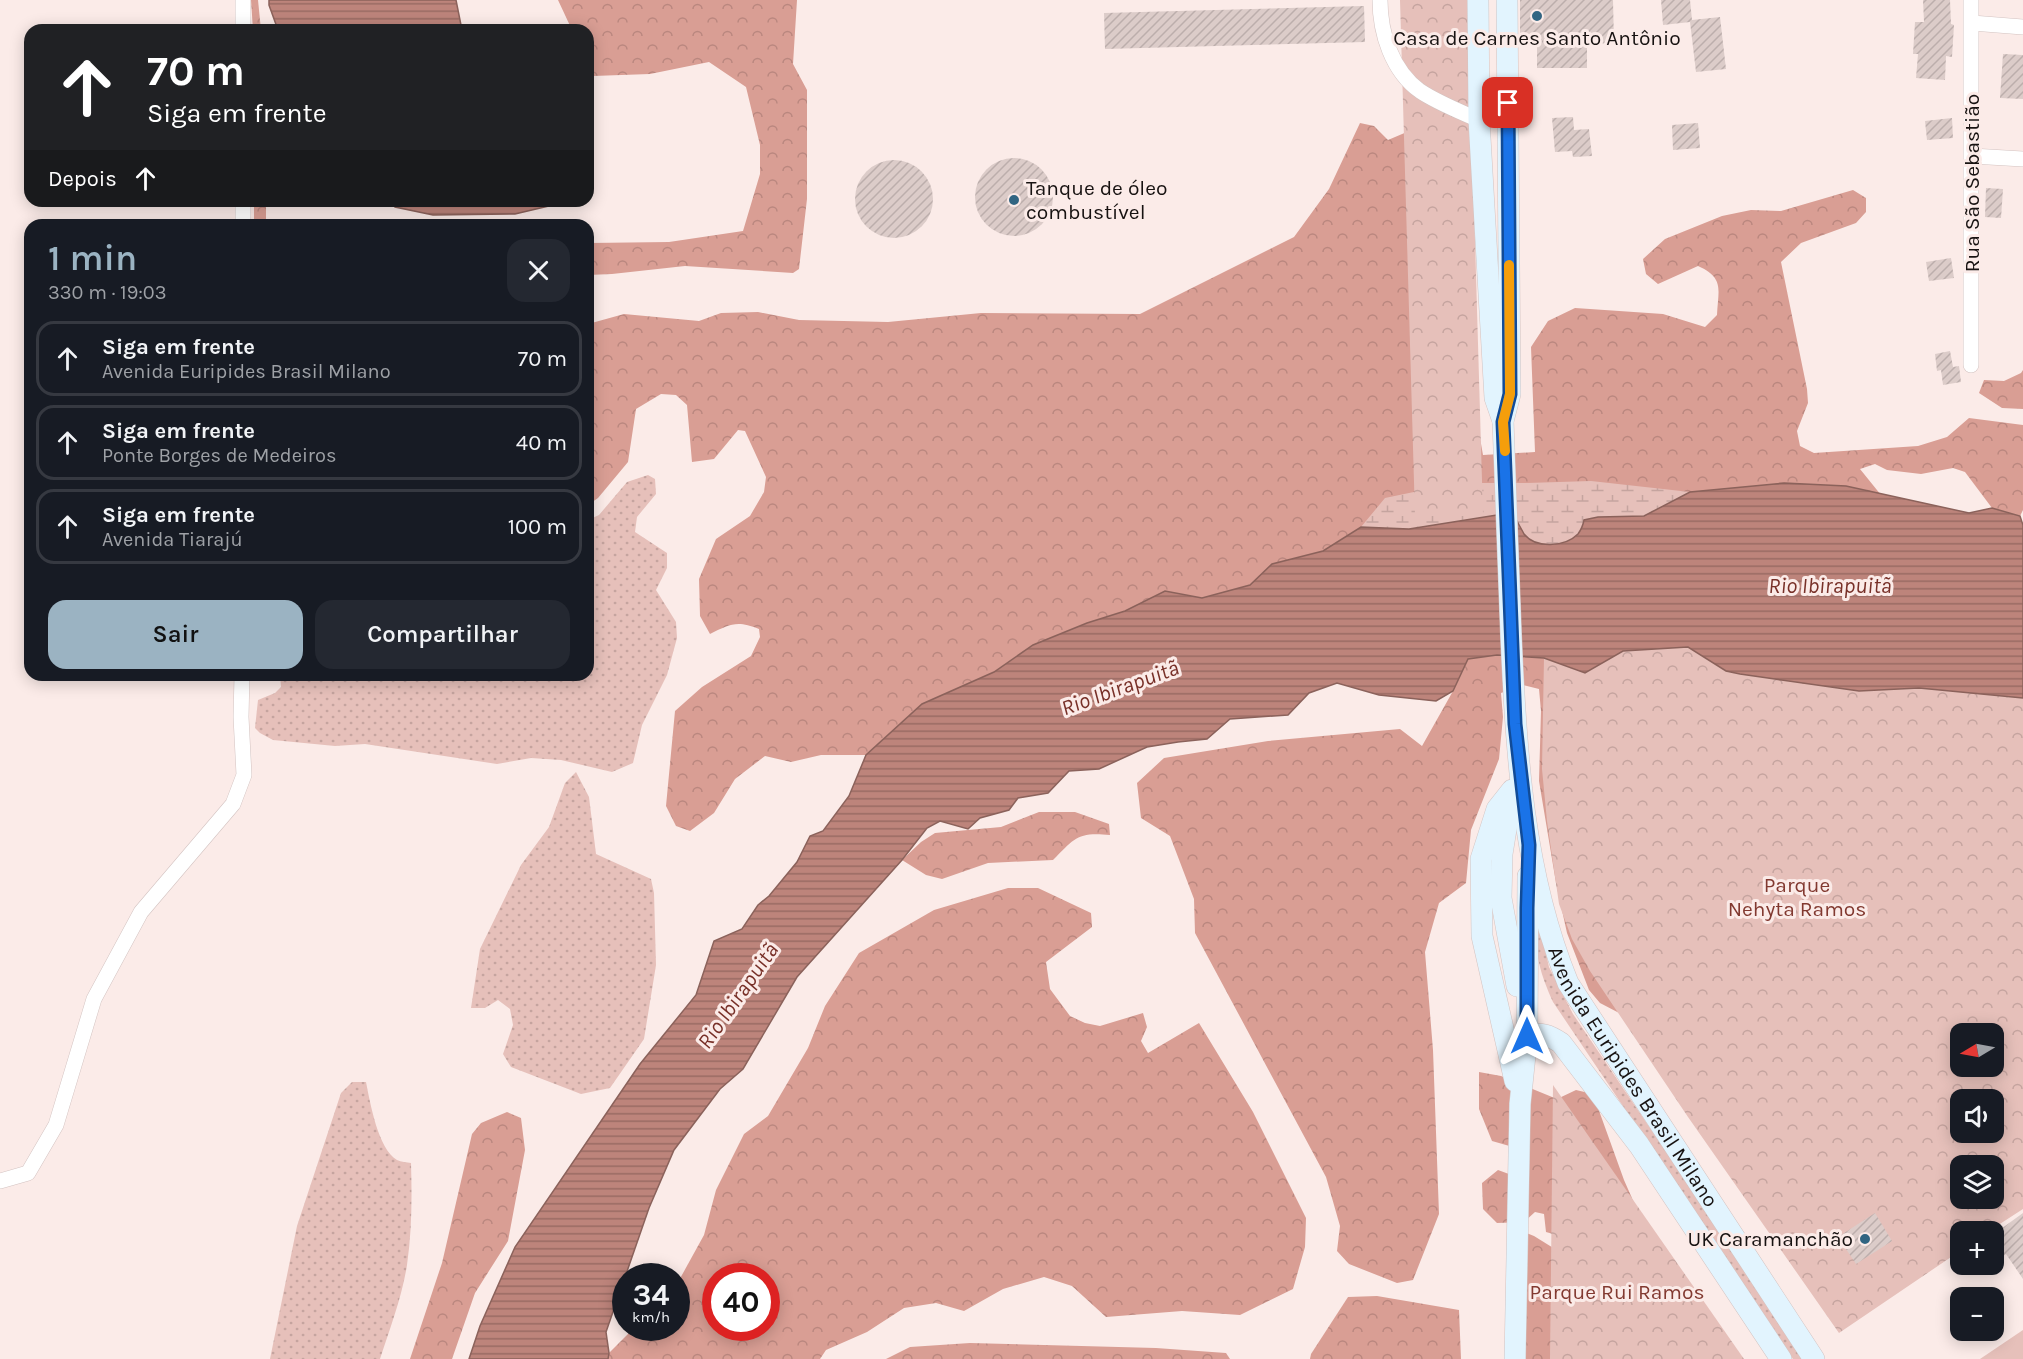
<!DOCTYPE html>
<html lang="pt">
<head>
<meta charset="utf-8">
<style>
  body { margin:0; font-family:Karla,sans-serif; background:#242831; color:#f1f3f6; height:100vh; display:flex; flex-direction:column; font-size:22px; white-space:nowrap }
  * { box-sizing:border-box; margin:0 }
  p { font-size:20px; color:#9ea1a6 }
  .icon { flex:none; width:33px; height:33px; fill:none; stroke:currentColor; stroke-width:2; stroke-linecap:round; stroke-linejoin:round }
  .map { position:relative; flex:1; overflow:hidden }
  .drawer { position:absolute; left:24px; top:219px; width:570px; height:462px; display:flex; flex-direction:column; background:#171b24; border-radius:18px; box-shadow:0 3px 15px #0003 }
  .drawer>* { flex:none }
  .hud { position:absolute; left:24px; top:24px; width:570px; height:183px; border-radius:18px; box-shadow:0 3px 15px #0003; background:#202124; color:#fff; overflow:hidden }
  .needle { width:39px; rotate:260deg }
  .fabs { position:absolute; left:1950px; top:1023px; display:grid; gap:12px }
  .fabs a { display:grid; place-items:center; width:54px; height:54px; border-radius:12px; background:#171b24; box-shadow:0 3px 15px #0003; font-size:30px }
  .speed { position:absolute; left:612px; top:1263px; display:flex; gap:12px; font-size:30px; font-weight:700; text-align:center }
  .speed>* { display:grid; place-content:center; width:78px; height:78px; border-radius:50%; background:#171b24; box-shadow:0 3px 15px #0003; line-height:1 }
  .speed small { font-size:15px; font-weight:400 }
  .speed .limit { border:9px solid #d22; background:#fff; color:#111 }
  .pin { position:absolute; display:grid; place-items:center; width:51px; height:51px; color:#fff; margin:-26px; border-radius:12px; box-shadow:0 3px 9px #0006 }
  .me { position:absolute; width:66px; margin:-33px; rotate:0deg; stroke-linejoin:round; filter:drop-shadow(0 0 4px #0008) }
  .turn { display:flex; align-items:center; gap:21px; height:126px; padding:0 24px; font-size:27px }
  .turn .icon { width:78px; height:78px; stroke-width:2.5 }
  .turn b { display:block; font-size:42px; line-height:51px }
  .then { display:flex; align-items:center; height:57px; padding:0 24px; background:#0003; gap:12px; font-size:22px }
  .round { display:grid; place-items:center; flex:none; width:63px; height:63px; border-radius:18px; background:#242831 }
  .overview { display:flex; align-items:center; justify-content:space-between; height:102px; padding:0 24px }
  h1 { font-size:36px; font-weight:600; line-height:45px; color:#9bb3c2 }
  .button { display:flex; gap:12px; margin-top:auto; padding:12px 24px }
  .button a { flex:1; height:69px; border-radius:18px; background:#9bb3c2; color:#111; font-size:24px; font-weight:600; line-height:69px; text-align:center }
  .button a+a { background:#242831; color:#f1f3f6 }
  ul { padding:0; list-style:none }
  li { display:flex; align-items:center; gap:18px; height:75px; margin:0 12px 9px; padding:0 12px; border:3px solid #363941; border-radius:18px }
  li div { flex:1 }
  li b { display:block; font-size:22px }
  li em { font-style:normal }
  .map>svg:first-child { display:block }
  .grass { fill:url(#grass-dots) }
  .forest { fill:url(#forest-crowns); fill-rule:evenodd }
  .wetland { fill:url(#wetland-marsh) }
  .park { fill:url(#park-crowns); fill-rule:evenodd }
  .pitch { fill:#e6c0ba }
  .water { fill:url(#water-rules); stroke:#8b625b; stroke-width:1.5 }
  .building { fill:url(#building-hatch) }
  .lines { fill:none; stroke-linecap:round; stroke-linejoin:round }
  .street-casing { stroke:#d3c3c1; stroke-width:16 }
  .secondary-casing { stroke:#d3c3c1; stroke-width:22 }
  .street { stroke:#fff; stroke-width:15 }
  .secondary { stroke:#e2f4fe; stroke-width:21 }
  .route-casing { stroke:#114b97; stroke-width:15 }
  .route { stroke:#1a73e8; stroke-width:10 }
  .slow { stroke:#f59e0b; stroke-width:10 }
  .poi-dot { fill:#316582; stroke:#fbebe8; stroke-width:2 }
  .labels { text-anchor:middle; dominant-baseline:central; stroke-width:6; stroke-linejoin:round; paint-order:stroke }
  .poi-label { font-size:21px; fill:#171211; stroke:#fbebe8 }
  .street-label { font-size:21px; fill:#171211; stroke:#fbebe8 }
  .park-label { font-size:21px; fill:#823930; stroke:#fbebe8 }
  .water-label { font-size:22px; font-style:italic; fill:#783028; stroke:#fbebe8 }
</style>
</head>
<body>
<div class="map">
<svg width="2023" height="1359" viewBox="0 0 2023 1359">
  <defs>
    <pattern id="grass-dots" width="8" height="8" patternUnits="userSpaceOnUse" patternTransform="scale(1.5)"><rect width="8" height="8" fill="#e6c0ba"/><path d="M2 2h.1M6 6h.1" fill="none" stroke="#c5a49f" stroke-width="1.8" stroke-linecap="round"/></pattern>
    <pattern id="forest-crowns" width="20" height="18" patternUnits="userSpaceOnUse" patternTransform="scale(1.5)"><rect width="20" height="18" fill="#d99e94"/><path d="M2 6a3 3 0 1 1 6 0M12 15a3 3 0 1 1 6 0" fill="none" stroke="#ba877f"/></pattern>
    <pattern id="wetland-marsh" width="20" height="14" patternUnits="userSpaceOnUse" patternTransform="scale(1.5)"><rect width="20" height="14" fill="#e6c0ba"/><path d="M1 5h8M5 5V1M11 12h8M15 12V8" fill="none" stroke="#c5a49f"/></pattern>
    <pattern id="park-crowns" width="20" height="18" patternUnits="userSpaceOnUse" patternTransform="scale(1.5)"><rect width="20" height="18" fill="#e6c0ba"/><path d="M2 6a3 3 0 1 1 6 0M12 15a3 3 0 1 1 6 0" fill="none" stroke="#c5a49f"/></pattern>
    <pattern id="water-rules" width="6" height="5" patternUnits="userSpaceOnUse" patternTransform="scale(1.5)"><rect width="6" height="5" fill="#bd847b"/><path d="M0 2.5h6" fill="none" stroke="#996b63"/></pattern>
    <pattern id="building-hatch" width="6" height="6" patternUnits="userSpaceOnUse" patternTransform="scale(1.5)"><rect width="6" height="6" fill="#dcccc9"/><path d="M-1 1l2-2M0 6l6-6M5 7l2-2" fill="none" stroke="#bcaeac"/></pattern>
  </defs>
  <rect width="100%" height="100%" fill="#fbebe8"/>
  <!-- grass -->
  <g class="grass">
    <polygon points="648,475 655,479 656,494 637,517 635,532 667,553 667,568 656,590 676,622 677,638 667,675 642,725 633,763 612,772 561,760 531,758 497,764 365,744 335,746 273,740 260,733 255,728 258,700 275,693 281,687 280,675 588,675 588,520 599,515 627,482"/>
    <polygon points="576,772 589,797 596,854 651,879 654,893 656,965 644,1039 610,1088 581,1094 511,1067 503,1054 513,1025 510,1009 498,1000 485,1008 471,1008 480,949 521,865 549,827 565,783"/>
    <path d="M1535 926 1541 932 1549 967 1573 1014 1806 1359H1793L1553 1002C1540 973 1536 957 1535 926Z"/>
    <path d="M352 1082H366C370 1102 378 1149 397 1160 401 1162 407 1162 411 1163 412 1197 412 1231 407 1265 402 1297 390 1328 380 1359H270L297 1226 341 1093Z"/>
  </g>
  <!-- forest -->
  <g class="forest">
    <polygon points="251,0 258,0 261,30 253,30"/>
    <polygon points="558,0 797,0 793,64 807,90 807,199 799,269 793,273 685,266 612,274 588,275 588,243 669,242 743,231 760,174 760,145 746,87 709,62 650,74 593,76 588,65 588,30 572,30"/>
    <path d="M1435 120 1466 359 1483 455 1535 452 1531 347 1548 321 1575 308 1590 309 1663 314 1705 327 1717 315C1718 290 1725 278 1698 266L1658 284 1646 274 1643 259 1665 239 1722 216 1751 210 1781 211 1853 190 1866 198V212L1856 223 1801 243 1781 262 1807 389 1808 403 1797 431 1800 446 1814 453 1918 446 1947 437 1969 418 2023 425V510L2020 516 1992 508 1965 472 1953 468 1921 474 1887 470 1875 464 1860 469 1881 495 1846 486 1690 492 1644 516 1540 544 1497 515 1409 529 1361 527 1323 551 1272 564 1250 585 1202 598 1165 591 1125 611 1087 623 1033 645 994 672 922 704 866 755H821L791 762 765 756 735 779 714 813 690 831 676 826 666 806 675 711 702 687 751 656 760 637 759 629C737 620 730 624 710 634L700 616 699 579 716 539 750 516 764 492 766 477 745 431 738 430 714 459 692 462 687 405 676 395 661 394 636 409 628 462 598 498 588 505V324L624 314 699 321 721 313 758 312 799 320 888 322 981 313 1140 314 1294 237 1329 189 1360 123 1374 126 1388 140Z"/>
    <rect x="254" y="201" width="12" height="24"/>
    <polygon points="2023,370 2023,409 2002,408 1979,393 1984,380 2004,381 2021,373"/>
    <polygon points="1497,655 1544,658 1623,1015 1600,1003 1589,990 1567,933 1556,883 1539,781 1541,711 1539,689 1523,685 1501,693 1503,717 1499,759 1471,830 1466,883 1439,903 1425,952 1433,1050 1439,1214 1413,1280 1397,1283 1349,1264 1337,1251 1340,1226 1326,1177 1195,933 1194,899 1170,836 1141,818 1137,783 1164,758 1268,741 1400,729 1422,746 1453,691 1468,659"/>
    <path d="M1039 812H1075L1109 824 1110 835C1077 832 1075 838 1053 860L988 863 942 879 926 875 902 860 921 842 935 833 1001 827Z"/>
    <path d="M1008 888H1038L1091 913 1092 927 1046 962 1050 989 1070 1016 1085 1023 1100 1026 1143 1013 1147 1027 1141 1041 1148 1053 1199 1023 1253 1112 1306 1218 1305 1247 1293 1289 1240 1315 1182 1311 1106 1317 1072 1286 1044 1277 1003 1289 964 1311 936 1303 904 1308 867 1332 826 1350 820 1359H608L609 1353 634 1328H676L677 1284 704 1235 716 1190 744 1134 768 1116 808 1048 825 1006 859 953 934 910ZM766 1276V1328H716V1276Z"/>
    <polygon points="1479,1072 1501,1076 1557,1099 1576,1090 1593,1094 1624,1180 1642,1221 1553,1234 1546,1232 1544,1214 1535,1212 1524,1222 1497,1223 1483,1209 1482,1183 1498,1170 1517,1177 1513,1147 1492,1141 1479,1109"/>
    <polygon points="507,1112 521,1118 525,1150 508,1241 475,1293 452,1359 410,1359 442,1263 472,1134 481,1123"/>
    <polygon points="1519,1230 1534,1236 1563,1254 1573,1359 1515,1359"/>
    <polygon points="1377,1296 1459,1310 1461,1359 1310,1359 1311,1354 1348,1297"/>
    <polygon points="970,1343 1156,1348 1226,1353 1230,1359 886,1359 910,1347"/>
  </g>
  <!-- wetland -->
  <path class="wetland" d="M1591 481 1690 492 1644 516 1598 517 1585 520C1583 525 1581 530 1578 534 1565 547 1536 549 1524 534 1522 530 1519 525 1517 521L1497 515 1409 529 1361 527 1385 498 1457 483H1527Z"/>
  <!-- park -->
  <g class="park">
    <polygon points="1400,0 1468,0 1483,515 1415,516"/>
    <path d="M1688 647 1726 671 1859 691 1919 688 2023 698V1209L1989 1231 1960 1232V1251L1839 1333 1688 1117 1590 971 1572 939 1559 904 1547 821 1542 769 1544 658 1585 673 1623 651ZM1960 1034H1994V1066H1960ZM1960 1100H1994V1132H1960ZM1960 1166H1994V1198H1960Z"/>
    <polygon points="1553,1085 1744,1359 1550,1359"/>
  </g>
  <!-- pitch -->
  <polygon class="pitch" points="2023,1330 2023,1359 1980,1359"/>
  <!-- water -->
  <g class="water">
    <polygon points="269,0 456,0 462,30 278,30 269,5"/>
    <polygon points="390,201 570,201 515,214 433,215 395,207"/>
    <path d="M1784 483 1846 486 1969 513 1992 508 2020 516 2023 525V698L1919 688 1859 691 1740 674 1726 671 1688 647 1623 651 1585 673 1544 658 1497 655 1468 659 1453 691 1436 701 1379 695 1337 683 1309 693 1288 715 1230 719 1207 739 1178 742 1147 747 1099 769 1069 771 1048 793 1018 798 1009 810 980 818 968 829 940 821 927 828 902 860 797 977 743 1069 720 1089 674 1150 649 1208 606 1332 609 1353 608 1359H469L480 1326 515 1247 640 1064 696 995 714 941 742 929 758 905 769 896 797 862 810 836 823 831 849 796 866 755 922 704 994 672 1033 645 1087 623 1125 611 1165 591 1202 598 1250 585 1272 564 1323 551 1361 527 1409 529 1497 515 1517 521C1519 525 1522 530 1524 534 1536 549 1565 547 1578 534 1581 530 1583 525 1584 520L1598 517 1644 516 1690 492Z"/>
  </g>
  <!-- building -->
  <g class="building">
    <polygon points="1520,0 1613,0 1614,43 1587,44 1587,68 1537,68 1537,44 1520,44"/>
    <polygon points="1661,0 1690,0 1692,20 1720,17 1726,69 1696,72 1690,22 1663,25"/>
    <polygon points="1923,0 1950,0 1951,24 1954,25 1952,57 1946,56 1945,80 1916,78 1918,54 1913,54 1915,22 1924,22"/>
    <polygon points="1364,6 1365,42 1105,49 1104,13"/>
    <polygon points="2003,54 2023,55 2023,99 2000,98"/>
    <polygon points="1573,117 1574,130 1589,129 1592,156 1573,157 1572,151 1555,152 1552,118"/>
    <polygon points="1952,118 1953,138 1927,140 1925,121"/>
    <polygon points="1698,123 1700,148 1673,150 1672,125"/>
    <circle cx="1014" cy="197" r="39"/>
    <circle cx="894" cy="199" r="39"/>
    <polygon points="1986,188 2003,189 2001,218 1985,217"/>
    <polygon points="1951,258 1954,278 1929,281 1926,262"/>
    <polygon points="1950,351 1953,367 1959,366 1961,382 1943,385 1941,370 1937,371 1935,354"/>
    <polygon points="1875,1213 1892,1241 1856,1264 1838,1237"/>
    <polygon points="2023,1213 2023,1279 2006,1254 1994,1263 1994,1234"/>
  </g>
  <g class="lines">
    <!-- street casing -->
    <g class="street-casing">
      <g id="street">
        <polyline points="243,0 243,30"/>
        <path d="M1380 0C1380 33 1392 71 1420 91 1438 103 1459 111 1479 120"/>
        <polyline points="1971,0 1971,365"/>
        <polyline points="1972,23 2023,27"/>
        <polyline points="1972,156 2023,159"/>
        <polyline points="243,201 243,225"/>
        <polyline points="0,1181 28,1173 56,1125 94,999 141,912 233,804 244,775 241,717 242,675"/>
      </g>
    </g>
    <!-- secondary casing -->
    <g class="secondary-casing">
      <g id="secondary">
        <polyline points="1478,0 1479,120 1495,398 1503,421"/>
        <path id="s1" d="M1507 0 1510 394 1503 421C1506 493 1509 564 1511 635 1516 753 1523 873 1568 983L1814 1359"/>
        <polyline points="1512,790 1497,809 1481,859 1482,936 1515,1081"/>
        <polyline points="1510,804 1502,854 1501,898 1517,986"/>
        <path d="M1527 1036C1541 1032 1549 1035 1561 1043L1639 1145 1781 1359"/>
        <polyline points="1515,1359 1520,1104 1527,1036 1528,876"/>
      </g>
    </g>
    <!-- street -->
    <use href="#street" class="street"/>
    <!-- secondary -->
    <use href="#secondary" class="secondary"/>
  </g>
  <g class="lines">
    <!-- route casing -->
    <g class="route-casing">
      <polyline id="route" points="1508,103 1510,394 1503,422 1515,724 1529,845 1527,908 1527,1036"/>
    </g>
    <!-- route -->
    <use href="#route" class="route"/>
    <!-- slow -->
    <polyline class="slow" points="1505,451 1503,422 1510,394 1509,265"/>
  </g>
  <!-- markers -->
  <g class="poi-dot">
    <circle cx="1537" cy="16" r="6"/>
    <circle cx="1014" cy="200" r="6"/>
    <circle cx="1865" cy="1239" r="6"/>
  </g>
  <g class="labels">
    <!-- poi labels -->
    <g class="poi-label">
      <text x="1537" y="38">Casa de Carnes Santo Antônio</text>
      <text x="1026" y="188" text-anchor="start">Tanque de óleo<tspan x="1026" dy="24">combustível</tspan></text>
      <text x="1853" y="1239" text-anchor="end">UK Caramanchão</text>
    </g>
    <!-- street labels -->
    <g class="street-label">
      <text transform="translate(1972 183) rotate(-90)">Rua São Sebastião</text>
      <text stroke="none"><textPath href="#s1" startOffset="1104">Avenida Euripides Brasil Milano</textPath></text>
    </g>
    <!-- park labels -->
    <g class="park-label">
      <text x="1797" y="885">Parque<tspan x="1797" dy="24">Nehyta Ramos</tspan></text>
      <text x="1617" y="1292">Parque Rui Ramos</text>
    </g>
    <!-- water labels -->
    <g class="water-label">
      <text x="1830" y="586">Rio Ibirapuitã</text>
      <text transform="translate(1120 688) rotate(-20)">Rio Ibirapuitã</text>
      <text transform="translate(738 996) rotate(-55)">Rio Ibirapuitã</text>
    </g>
  </g>
</svg>
<div class="fabs">
<a><svg class="needle" viewBox="-14 -14 28 28"><path d="M0-13l5 13h-10z" fill="#e53935"/><path d="M0 13l5-13h-10z" fill="#9ea1a6"/></svg></a>
<a><svg class="icon" aria-label="sound" viewBox="0 0 24 24"><path d="M4 9h4l5-4v14l-5-4H4zM17 9q2 3 0 6"/></svg></a>
<a><svg class="icon" aria-label="layers" viewBox="0 0 24 24"><path d="M12 4l9 5-9 5-9-5zM3 14l9 5 9-5"/></svg></a>
<a>+</a>
<a>−</a>
</div>
<div class="speed"><div>34<small>km/h</small></div><div class="limit">40</div></div>
<div class="pin" style="left:1508px;top:103px;background:#d93025"><svg class="icon" aria-label="arrive" viewBox="0 0 24 24"><path d="M6 21V4h12l-3 4 3 4H6"/></svg></div>
<svg class="me" style="left:1527px;top:1036px" viewBox="-20 -20 40 40"><path d="M0-17L14 15 0 8-14 15z" fill="#1a73e8" stroke="#fff" stroke-width="4"/></svg>
<div class="hud">
<div class="turn"><svg class="icon" aria-label="ahead" viewBox="0 0 24 24"><path d="M12 20V5M6 11l6-6 6 6"/></svg><div><b>70 m</b>Siga em frente</div></div>
<div class="then">Depois<svg class="icon" aria-label="ahead" viewBox="0 0 24 24"><path d="M12 20V5M6 11l6-6 6 6"/></svg></div>
</div>
<section class="drawer">
<div class="overview"><div><h1>1 min</h1><p>330 m · 19:03</p></div><a class="round"><svg class="icon" aria-label="close" viewBox="0 0 24 24"><path d="M6 6l12 12M18 6L6 18"/></svg></a></div>
<ul>
<li><svg class="icon" aria-label="ahead" viewBox="0 0 24 24"><path d="M12 20V5M6 11l6-6 6 6"/></svg><div><b>Siga em frente</b><p>Avenida Euripides Brasil Milano</p></div><em>70 m</em></li>
<li><svg class="icon" aria-label="ahead" viewBox="0 0 24 24"><path d="M12 20V5M6 11l6-6 6 6"/></svg><div><b>Siga em frente</b><p>Ponte Borges de Medeiros</p></div><em>40 m</em></li>
<li><svg class="icon" aria-label="ahead" viewBox="0 0 24 24"><path d="M12 20V5M6 11l6-6 6 6"/></svg><div><b>Siga em frente</b><p>Avenida Tiarajú</p></div><em>100 m</em></li>
</ul>
<div class="button"><a>Sair</a><a>Compartilhar</a></div>
</section>
</div>
</body>
</html>
